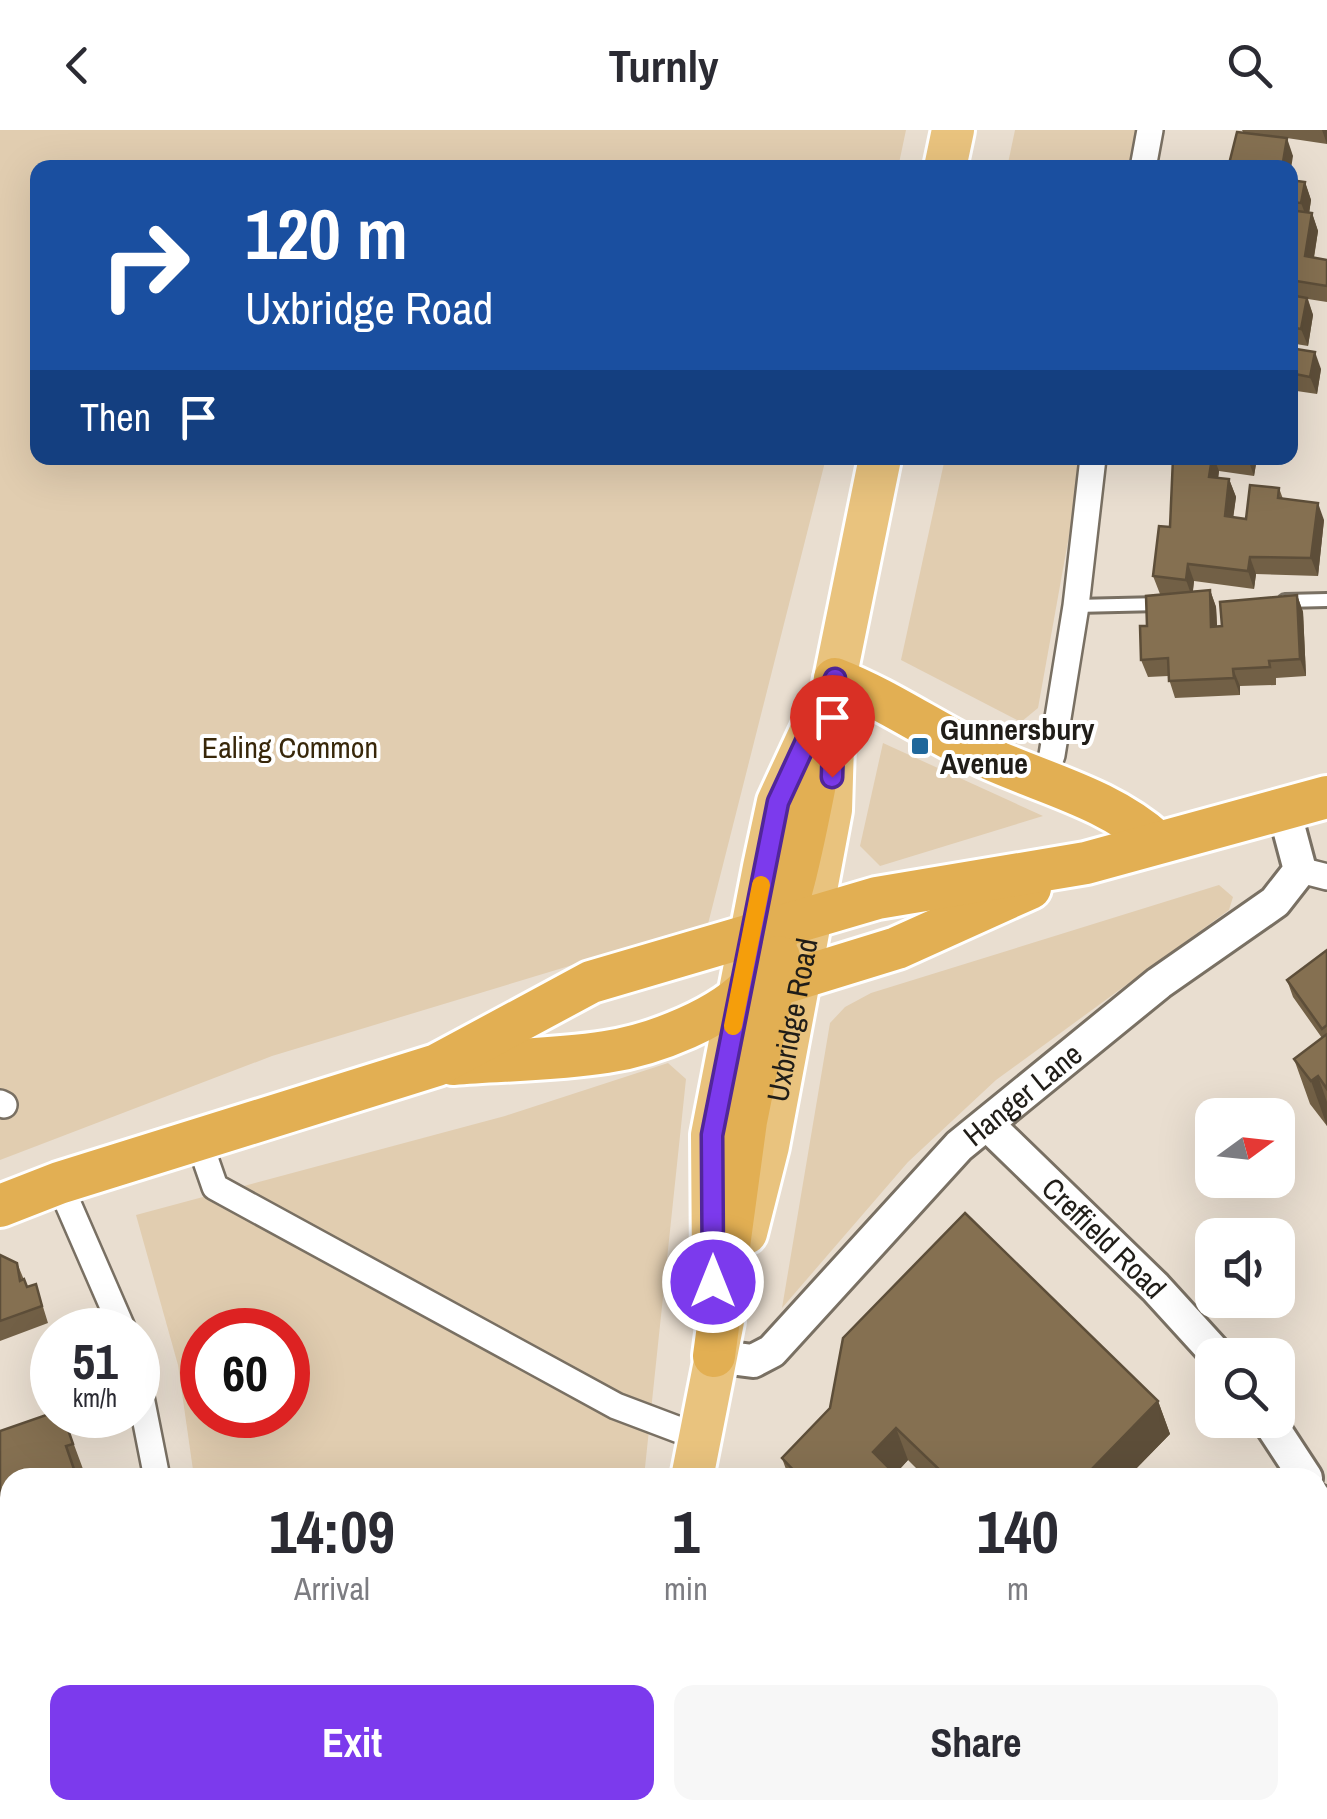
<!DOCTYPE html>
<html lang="en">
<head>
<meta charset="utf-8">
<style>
  body { margin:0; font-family:"Archivo Narrow",sans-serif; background:#f7f7f7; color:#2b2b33; height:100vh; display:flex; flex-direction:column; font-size:38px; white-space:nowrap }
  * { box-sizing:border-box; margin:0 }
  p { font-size:32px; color:#7c7c81 }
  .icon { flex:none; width:55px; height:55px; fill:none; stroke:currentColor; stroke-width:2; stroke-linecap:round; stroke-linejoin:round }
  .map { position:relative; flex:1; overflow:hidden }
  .panel { position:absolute; left:0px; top:1338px; width:1328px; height:352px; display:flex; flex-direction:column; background:#fff; border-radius:30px 30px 0 0; box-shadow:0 10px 40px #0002 }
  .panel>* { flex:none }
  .top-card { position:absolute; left:30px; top:30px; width:1268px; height:305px; border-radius:20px; box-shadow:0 10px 40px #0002; background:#1a4fa0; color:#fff; overflow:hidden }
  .needle { width:65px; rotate:75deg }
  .buttons { position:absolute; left:1195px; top:968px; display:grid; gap:20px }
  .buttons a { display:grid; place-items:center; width:100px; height:100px; border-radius:20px; background:#fff; box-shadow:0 10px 40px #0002; font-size:50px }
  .speed { position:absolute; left:30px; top:1178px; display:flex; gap:20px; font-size:50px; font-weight:700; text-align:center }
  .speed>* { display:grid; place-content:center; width:130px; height:130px; border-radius:50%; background:#fff; box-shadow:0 10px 40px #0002; line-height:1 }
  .speed small { font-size:25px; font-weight:400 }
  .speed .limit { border:15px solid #d22; background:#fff; color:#111 }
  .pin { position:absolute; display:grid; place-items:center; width:85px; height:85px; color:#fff; margin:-102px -42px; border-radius:50% 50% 50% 0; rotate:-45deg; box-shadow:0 0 10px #0007 }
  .pin .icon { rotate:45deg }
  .me { position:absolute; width:110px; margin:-55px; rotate:0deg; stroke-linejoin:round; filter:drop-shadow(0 0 8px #0008) }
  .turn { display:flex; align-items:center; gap:35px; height:210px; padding:0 50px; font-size:45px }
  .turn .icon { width:130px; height:130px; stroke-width:2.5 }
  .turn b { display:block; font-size:70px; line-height:85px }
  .then { display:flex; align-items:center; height:95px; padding:0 50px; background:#0003; gap:20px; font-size:38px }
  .eta { display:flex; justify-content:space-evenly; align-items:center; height:170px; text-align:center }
  .eta b { font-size:60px; font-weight:700; line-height:70px }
  .primary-button { display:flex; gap:20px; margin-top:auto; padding:20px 50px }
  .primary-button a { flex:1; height:115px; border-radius:20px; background:#7c3aed; color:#fff; font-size:40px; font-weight:700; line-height:115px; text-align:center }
  .primary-button a+a { background:#f7f7f7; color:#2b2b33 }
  header { display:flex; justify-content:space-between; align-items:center; height:130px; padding:0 50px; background:#fff; font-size:45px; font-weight:700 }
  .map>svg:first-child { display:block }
  .green { fill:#e1cdb0; fill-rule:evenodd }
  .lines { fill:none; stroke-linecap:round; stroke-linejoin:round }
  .service-casing { stroke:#797063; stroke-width:18 }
  .minor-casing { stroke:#797063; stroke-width:30 }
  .tertiary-casing { stroke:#797063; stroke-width:38 }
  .primary-casing { stroke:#fff; stroke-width:48 }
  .trunk-casing { stroke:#fff; stroke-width:48 }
  .service { stroke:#fff; stroke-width:12 }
  .minor { stroke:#fff; stroke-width:25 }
  .tertiary { stroke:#fff; stroke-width:32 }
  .primary { stroke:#e9c37e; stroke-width:42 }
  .trunk { stroke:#e2af53; stroke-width:42 }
  .wall { fill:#726046 }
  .shaded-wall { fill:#5d4e39 }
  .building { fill:#857051; stroke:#5d4e39; stroke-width:2.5 }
  .route-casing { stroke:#51269a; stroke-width:25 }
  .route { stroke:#7c3aed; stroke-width:18 }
  .slow { stroke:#f59e0b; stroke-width:18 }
  .poi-dot { fill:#1f679b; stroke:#fff; stroke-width:4 }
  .labels { text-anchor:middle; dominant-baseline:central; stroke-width:8; stroke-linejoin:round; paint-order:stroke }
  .poi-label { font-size:30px; font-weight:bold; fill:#201d18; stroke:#fff; text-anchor:start }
  .park-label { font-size:30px; fill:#38270a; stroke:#fff }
  .street-label { font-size:30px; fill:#201d18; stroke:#fff }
</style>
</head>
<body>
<header><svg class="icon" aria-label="back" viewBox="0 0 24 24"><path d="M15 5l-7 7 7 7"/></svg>Turnly<svg class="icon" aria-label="search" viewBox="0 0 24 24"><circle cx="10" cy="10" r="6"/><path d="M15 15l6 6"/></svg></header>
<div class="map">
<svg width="1327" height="1689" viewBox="0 0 1327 1689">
  <rect width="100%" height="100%" fill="#e9ded0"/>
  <!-- green -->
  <g class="green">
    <polygon points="0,0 906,0 898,38 38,38 38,328 826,328 708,794 272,926 0,1030"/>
    <polygon points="1015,0 1142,0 1135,37 1007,38"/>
    <polygon points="945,328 1083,328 1038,578 1021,592 901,530"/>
    <polygon points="883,613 1043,686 880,736 860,716"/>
    <polygon points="1219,755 1233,767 1229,780 996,950 908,1032 782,1178 830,893 845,877 871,863"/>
    <path d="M668 933 686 949 644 1347H194L178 1235 136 1085 505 986ZM202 1200H288V1285H202Z"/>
    <polygon points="232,1680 602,1680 601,1689 233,1689"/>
  </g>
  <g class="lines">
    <!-- service casing -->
    <g class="service-casing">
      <g id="service">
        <polyline points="1285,471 1327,470"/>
        <polyline points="1076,476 1160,474"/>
      </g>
    </g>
    <!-- minor casing -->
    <g class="minor-casing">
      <g id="minor">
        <polyline points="1143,38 1150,0"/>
        <polyline points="1043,650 1052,625 1076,476 1093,328"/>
        <polyline points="1300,740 1327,747"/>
        <polyline points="0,973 4,975"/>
        <polyline points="199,1011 215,1057 616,1276 698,1307"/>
        <polyline points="59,1053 123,1200"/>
        <polyline points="138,1252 157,1348"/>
        <polyline points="199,1680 200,1689"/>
      </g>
    </g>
    <!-- tertiary casing -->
    <g class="tertiary-casing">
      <g id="tertiary">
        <path id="s1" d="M988 995 1155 1157 1217 1225"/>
        <path id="s2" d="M714 1226 753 1231 772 1221 959 1016 1159 853 1275 772 1300 740 1284 680"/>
        <polyline points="1268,1290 1306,1348"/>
        <polyline points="1318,1371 1327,1390"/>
      </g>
    </g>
    <!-- primary casing -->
    <g class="primary-casing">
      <g id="primary">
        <polyline points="945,38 953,0"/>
        <path id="s3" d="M746 1103 768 1016 831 680 835 549 880 328"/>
        <polyline points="713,1135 712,1005 764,737 778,672 824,573"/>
        <polyline points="692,1348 723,1191"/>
        <polyline points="643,1689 644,1680"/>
      </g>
    </g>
    <!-- trunk casing -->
    <g class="trunk-casing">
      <g id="trunk">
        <polyline points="751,863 897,818 1030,758"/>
        <path d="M453 934C503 930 555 930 606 922 653 915 724 888 755 851 793 806 821 615 835 549 889 570 934 603 986 627 1045 654 1108 668 1157 712"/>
        <polyline points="0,1076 59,1053 437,935 591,852 877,768 1086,733 1327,667"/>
        <polyline points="714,1226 746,991 779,827"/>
      </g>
    </g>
    <!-- service -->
    <use href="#service" class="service"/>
    <!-- minor -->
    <use href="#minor" class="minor"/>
    <!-- tertiary -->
    <use href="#tertiary" class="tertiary"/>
    <!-- primary -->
    <use href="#primary" class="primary"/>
    <!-- trunk -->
    <use href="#trunk" class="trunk"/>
  </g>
  <!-- wall -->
  <g class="wall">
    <polygon points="1242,0 1327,0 1327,14 1266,5 1293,26 1229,34 1247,4 1243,2"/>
    <polygon points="1290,50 1305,52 1311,70 1309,83 1312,83 1318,101 1314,128 1327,130 1327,172 1308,169 1313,185 1308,216 1290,213"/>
    <polygon points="1290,218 1321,239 1317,264 1290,260"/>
    <polygon points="1173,328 1257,328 1254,346 1219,341 1218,348 1229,349 1236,367 1233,387 1246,389 1279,358 1283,369 1324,390 1318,446 1256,444 1254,459 1194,451 1193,461 1210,460 1216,477 1217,496 1222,496 1297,465 1303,482 1306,546 1276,548 1276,555 1240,556 1240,565 1175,568 1168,546 1148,547 1141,530 1147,496 1164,464 1160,464 1153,446 1170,397"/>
    <polygon points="1327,820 1327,996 1310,974 1294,929 1322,908 1293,867 1287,850"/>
    <polygon points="0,1125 17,1133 27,1157 36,1154 48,1193 0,1211"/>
    <polygon points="1158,1271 1170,1304 1127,1348 926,1348 908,1330 895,1344 899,1348 789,1348 782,1328 830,1278"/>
    <polygon points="63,1285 83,1339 75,1342 77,1348 10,1348 10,1394 0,1398 0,1301"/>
  </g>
  <!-- shaded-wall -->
  <g class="shaded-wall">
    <polygon points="1322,0 1327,0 1327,14"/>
    <polygon points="1287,8 1293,26 1290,45 1290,38 1282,38"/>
    <polygon points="1305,52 1311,70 1308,91 1301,73"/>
    <polygon points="1312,83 1318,101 1311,144 1305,126"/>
    <polygon points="1307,168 1313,185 1308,216 1301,199"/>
    <polygon points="1315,222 1321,239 1317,264 1310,247"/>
    <polygon points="1212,328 1214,328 1219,341 1216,365 1209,347"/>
    <polygon points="1248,328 1257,328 1254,346 1248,329"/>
    <polygon points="1229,349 1236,367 1231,404 1225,386"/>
    <polygon points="1318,373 1324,390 1318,446 1311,428"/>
    <polygon points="1250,427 1256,444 1254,459 1248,441"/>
    <polygon points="1188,434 1194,451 1192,467 1186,450"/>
    <polygon points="1210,460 1216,477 1218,514 1211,497"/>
    <polygon points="1297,465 1303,482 1306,546 1300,529"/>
    <polygon points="1233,539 1240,556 1240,565 1234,548"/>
    <polygon points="1318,946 1327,972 1327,996 1311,951"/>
    <polygon points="1158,1271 1170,1304 1127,1348 1083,1348"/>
    <polygon points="896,1298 908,1330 892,1348 873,1322"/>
  </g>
  <!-- building -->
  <g class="building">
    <polygon points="1237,2 1287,8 1282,38 1223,38 1229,34"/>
    <polygon points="1290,50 1305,52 1301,73 1290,72"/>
    <polygon points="1290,80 1312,83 1305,126 1327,130 1327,156 1290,150"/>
    <polygon points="1290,165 1307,168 1301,199 1290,197"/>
    <polygon points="1290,218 1315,222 1310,247 1290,243"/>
    <polygon points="1173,328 1212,328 1209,347 1229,349 1225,386 1246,389 1250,355 1279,358 1278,368 1318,373 1311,428 1250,427 1248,441 1188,434 1186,450 1153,446 1159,396 1170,397"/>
    <polygon points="1210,460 1211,497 1222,496 1220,472 1297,465 1300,529 1269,531 1270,537 1233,539 1234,548 1169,551 1168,528 1141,530 1140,496 1147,496 1146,466"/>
    <polygon points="1327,820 1327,895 1322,899 1287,850"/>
    <polygon points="1327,904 1327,959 1318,946 1311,951 1294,929"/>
    <polygon points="965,1083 1158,1271 1083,1348 948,1348 896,1298 873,1322 899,1348 801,1348 782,1328 830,1278 843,1208"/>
    <polygon points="0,1125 17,1133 20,1151 24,1149 27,1157 36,1154 42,1176 0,1191"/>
    <polygon points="52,1283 52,1285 63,1285 73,1314 66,1316 75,1342 61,1348 10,1348 10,1365 0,1369 0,1301"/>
  </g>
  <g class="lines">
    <!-- route casing -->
    <g class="route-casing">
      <polyline id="route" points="713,1152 712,1005 778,672 835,549 832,647"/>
    </g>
    <!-- route -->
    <use href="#route" class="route"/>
    <!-- slow -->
    <polyline class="slow" points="733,896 761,755"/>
  </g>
  <!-- markers -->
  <rect class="poi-dot" x="910" y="606" width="20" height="20" rx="5"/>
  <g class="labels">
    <!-- poi labels -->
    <g class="poi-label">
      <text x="940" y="599">Gunnersbury<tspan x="940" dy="34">Avenue</tspan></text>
    </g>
    <!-- park labels -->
    <g class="park-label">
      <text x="290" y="617">Ealing Common</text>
    </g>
    <!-- street labels -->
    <g class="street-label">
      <text stroke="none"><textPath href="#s3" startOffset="218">Uxbridge Road</textPath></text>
      <text stroke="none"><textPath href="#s2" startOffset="420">Hanger Lane</textPath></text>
      <text stroke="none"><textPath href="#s1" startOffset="162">Creffield Road</textPath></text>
    </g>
  </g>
</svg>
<div class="buttons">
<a><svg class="needle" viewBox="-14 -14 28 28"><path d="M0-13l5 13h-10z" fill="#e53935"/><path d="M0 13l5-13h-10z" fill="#7c7c81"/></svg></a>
<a><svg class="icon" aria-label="sound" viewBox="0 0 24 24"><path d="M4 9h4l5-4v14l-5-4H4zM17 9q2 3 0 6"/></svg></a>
<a><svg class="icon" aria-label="search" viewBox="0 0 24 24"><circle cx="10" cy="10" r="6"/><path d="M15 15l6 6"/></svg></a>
</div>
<div class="speed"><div>51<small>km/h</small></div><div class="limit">60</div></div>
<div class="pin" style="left:832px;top:647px;background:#d93025"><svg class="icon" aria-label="arrive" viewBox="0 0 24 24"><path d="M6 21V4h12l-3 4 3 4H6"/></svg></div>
<svg class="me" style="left:713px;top:1152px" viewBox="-20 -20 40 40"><circle r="17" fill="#7c3aed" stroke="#fff" stroke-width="3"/><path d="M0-11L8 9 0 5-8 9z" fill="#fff"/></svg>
<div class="top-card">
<div class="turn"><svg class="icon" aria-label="right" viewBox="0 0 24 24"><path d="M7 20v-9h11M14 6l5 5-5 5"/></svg><div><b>120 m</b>Uxbridge Road</div></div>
<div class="then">Then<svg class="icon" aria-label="arrive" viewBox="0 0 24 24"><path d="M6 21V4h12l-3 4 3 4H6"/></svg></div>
</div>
<section class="panel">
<div class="eta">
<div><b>14:09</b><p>Arrival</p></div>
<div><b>1</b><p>min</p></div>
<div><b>140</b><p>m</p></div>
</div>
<div class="primary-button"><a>Exit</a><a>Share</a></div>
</section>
</div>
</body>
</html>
